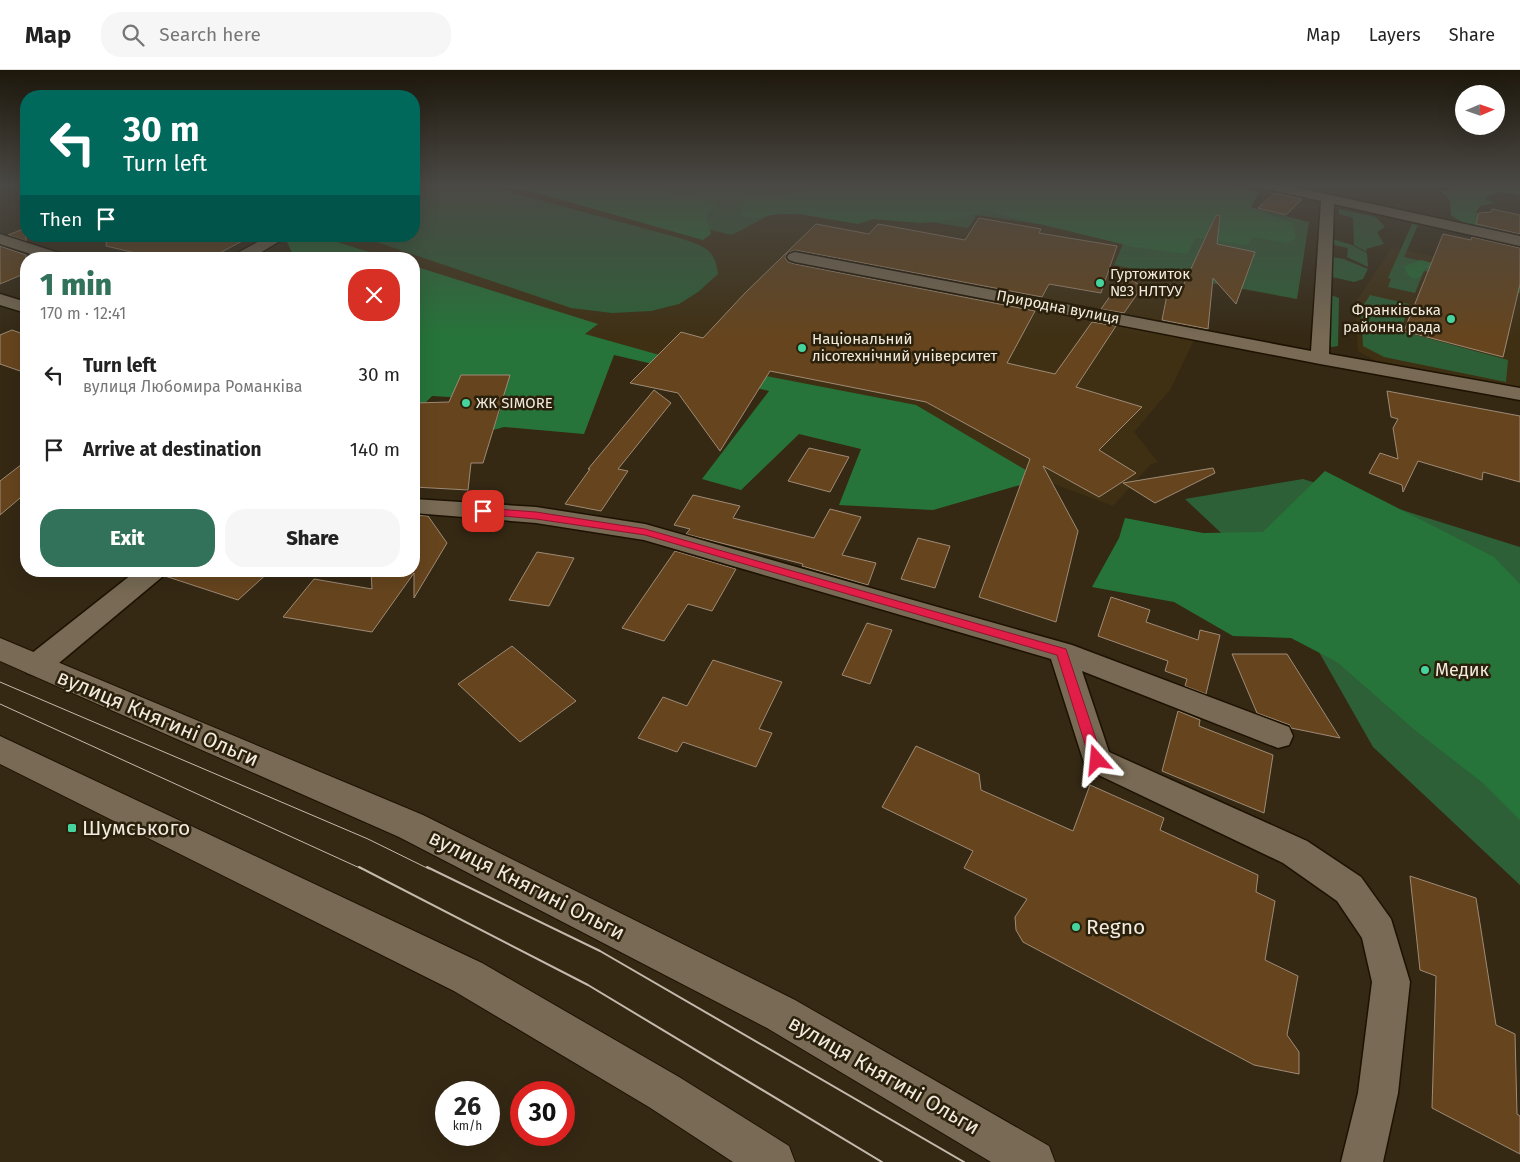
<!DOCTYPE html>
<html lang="en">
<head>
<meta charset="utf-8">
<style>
  body { margin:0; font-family:"Fira Sans",sans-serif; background:#f6f6f6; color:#222; height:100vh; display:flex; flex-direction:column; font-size:19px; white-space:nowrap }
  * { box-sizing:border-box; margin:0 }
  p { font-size:16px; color:#767676 }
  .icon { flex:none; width:28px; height:28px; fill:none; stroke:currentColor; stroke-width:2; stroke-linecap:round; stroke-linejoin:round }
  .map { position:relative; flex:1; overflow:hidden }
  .sheet { position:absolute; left:20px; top:182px; width:400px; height:325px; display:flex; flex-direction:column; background:#fff; border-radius:20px; box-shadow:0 5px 20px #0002 }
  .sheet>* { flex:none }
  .guide { position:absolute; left:20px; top:20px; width:400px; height:152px; border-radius:20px; box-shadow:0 5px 20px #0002; background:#00695c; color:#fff; overflow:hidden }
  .needle { width:32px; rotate:88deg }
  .buttons { position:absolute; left:1455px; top:15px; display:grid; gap:10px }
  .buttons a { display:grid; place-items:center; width:50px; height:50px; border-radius:50%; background:#fff; box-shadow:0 5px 20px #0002; font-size:25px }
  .speed { position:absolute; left:435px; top:1011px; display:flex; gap:10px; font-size:25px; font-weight:700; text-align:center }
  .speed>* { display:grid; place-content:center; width:65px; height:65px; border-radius:50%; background:#fff; box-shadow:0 5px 20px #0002; line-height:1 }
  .speed small { font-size:12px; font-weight:400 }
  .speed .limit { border:8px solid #d22; background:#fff; color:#111 }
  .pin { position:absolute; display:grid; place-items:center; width:42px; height:42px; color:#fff; margin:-21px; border-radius:10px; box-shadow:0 2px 8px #0006 }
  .me { position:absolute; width:55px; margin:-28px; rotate:342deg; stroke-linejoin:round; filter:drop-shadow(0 0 4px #0008) }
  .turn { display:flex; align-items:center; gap:18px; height:105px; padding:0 20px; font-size:22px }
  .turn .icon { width:65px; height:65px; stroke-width:2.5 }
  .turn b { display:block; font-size:35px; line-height:42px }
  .then { display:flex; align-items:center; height:48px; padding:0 20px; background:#0003; gap:10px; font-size:19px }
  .round { display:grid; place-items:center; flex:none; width:52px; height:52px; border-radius:20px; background:#f6f6f6 }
  .summary { display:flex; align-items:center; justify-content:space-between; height:85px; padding:0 20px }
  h1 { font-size:30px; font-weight:800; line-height:38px; color:#32725a }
  .action { display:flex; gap:10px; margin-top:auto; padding:10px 20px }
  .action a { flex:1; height:58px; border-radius:20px; background:#32725a; color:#fff; font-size:20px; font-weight:800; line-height:58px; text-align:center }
  .action a+a { background:#f6f6f6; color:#222 }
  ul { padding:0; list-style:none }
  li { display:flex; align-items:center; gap:15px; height:75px; padding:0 20px }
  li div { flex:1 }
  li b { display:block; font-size:19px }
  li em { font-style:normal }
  header { display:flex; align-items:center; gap:30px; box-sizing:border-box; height:70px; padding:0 25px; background:#fff; border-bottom:1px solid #e0e0e0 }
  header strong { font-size:24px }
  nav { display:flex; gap:28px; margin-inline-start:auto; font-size:18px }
  .search { width:350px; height:45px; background:#f6f6f6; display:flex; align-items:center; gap:12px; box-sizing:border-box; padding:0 18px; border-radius:20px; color:#767676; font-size:19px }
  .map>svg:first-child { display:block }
  .built { fill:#3f3014 }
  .green { fill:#2e6038 }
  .forest { fill:#26743a }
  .building { fill:#66451e; stroke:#9e8a76 }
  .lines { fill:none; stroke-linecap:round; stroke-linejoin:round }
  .street-casing { stroke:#1d1201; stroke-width:3 }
  .secondary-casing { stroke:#1d1201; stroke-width:2 }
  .street { fill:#786a54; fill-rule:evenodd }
  .secondary { fill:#786a54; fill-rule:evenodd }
  .tram-far1 { stroke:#c3baab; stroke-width:1 }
  .tram { stroke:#c3baab; stroke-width:2 }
  .route { fill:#e11d48; stroke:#92132f }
  .poi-dot { fill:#46d49e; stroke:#2b200b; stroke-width:2 }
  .labels { text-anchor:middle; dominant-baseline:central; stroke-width:5; stroke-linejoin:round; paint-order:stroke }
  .far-poi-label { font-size:15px; fill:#f2eade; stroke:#2b200b; text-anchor:start }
  .far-street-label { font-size:15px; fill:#f2eade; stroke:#2b200b }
  .poi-label { font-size:18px; fill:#f2eade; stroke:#2b200b; text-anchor:start }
  .near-street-label { font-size:21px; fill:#f2eade; stroke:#2b200b }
  .near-poi-label { font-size:21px; fill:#f2eade; stroke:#2b200b; text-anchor:start }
</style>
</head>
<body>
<header>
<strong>Map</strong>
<div class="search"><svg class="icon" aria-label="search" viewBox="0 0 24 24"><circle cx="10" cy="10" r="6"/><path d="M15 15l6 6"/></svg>Search here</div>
<nav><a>Map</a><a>Layers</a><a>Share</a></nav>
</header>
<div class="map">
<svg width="1520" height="1092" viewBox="0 0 1520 1092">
  <rect width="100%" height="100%" fill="#352914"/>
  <!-- built -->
  <g class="built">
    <polygon points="414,115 1228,115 1259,122 1251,137 1309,152 1297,229 1212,214 1210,242 1193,272 1170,320 1134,362 1158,392 1151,394 1113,436 1041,409 933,440 839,435 861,379 799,364 741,420 702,409 769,321 614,285 584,364 504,357 493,360 504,330 432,326 414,344 414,189 295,189 287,172 297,166 414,166"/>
    <polygon points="1392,177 1520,206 1520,321 1385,296 1358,281 1355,233"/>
  </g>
  <!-- green -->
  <g class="green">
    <path d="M463 115 499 119 683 169C705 177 715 179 718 204L698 222 679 234 651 241 612 243 571 238 359 166H414V122L431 117Z"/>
    <polygon points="549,115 1228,115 1259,122 1251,137 1309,152 1297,229 1114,195 1126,167 977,145 968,158 864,141 783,138 732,165 542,119"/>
    <polygon points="1339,139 1376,147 1385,157 1377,162 1384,174 1366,179 1367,182 1354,175 1353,148 1339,144"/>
    <polygon points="1412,154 1418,155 1404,187 1520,213 1520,223 1424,201 1415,223 1388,217 1391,209 1388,208"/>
    <polygon points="1333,169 1352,175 1367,183 1368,197 1347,187 1348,178 1334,175"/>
    <polygon points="1332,187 1344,189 1368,199 1363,209 1354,212 1332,207"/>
    <polygon points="1331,225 1339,228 1338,276 1332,277 1327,274"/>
    <polygon points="1370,225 1409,234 1401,261 1508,290 1506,312 1384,287 1363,276 1361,239"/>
    <polygon points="1303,409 1520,477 1520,815 1373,677 1286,524 1185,429"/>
  </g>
  <!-- forest -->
  <g class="forest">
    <path d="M495 115H658C672 128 700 129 718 132L706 146 711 164 703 170 534 122Z"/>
    <polygon points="815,115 1228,115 1259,122 1251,137 1252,139 1293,153 1296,168 1288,173 1253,167 1247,175 1196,168 1187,184 1134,177 986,141 953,150 921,153 873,149 858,154 799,144 778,144 749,149 740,145 747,127 786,125 810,121"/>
    <path d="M1453 115H1520V125C1508 122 1494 120 1485 129L1495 133 1480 136 1476 142 1496 157C1479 156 1465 156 1451 145L1450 131 1441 121 1453 119Z"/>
    <polygon points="334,171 391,189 295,189 287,172"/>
    <polygon points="1421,190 1443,196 1520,200 1520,220 1500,218 1425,198 1421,206 1414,209 1408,205 1404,196"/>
    <polygon points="414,196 598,254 585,264 663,286 916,335 1041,409 933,440 839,435 861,379 799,364 741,420 702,409 769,321 614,285 584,364 504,357 493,360 504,330 432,326 414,344"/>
    <polygon points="1325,401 1494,487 1520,514 1520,750 1483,713 1416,661 1337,592 1291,568 1233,566 1174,532 1092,517 1119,468 1125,448 1203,463 1263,462"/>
  </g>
  <!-- building -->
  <g class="building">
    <polygon points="1275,123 1302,129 1286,145 1258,138"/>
    <polygon points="1492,139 1520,145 1520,164 1476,154 1479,143 1491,142"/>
    <polygon points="1216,145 1220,146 1217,174 1255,182 1236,234 1213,208 1208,259 1162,250 1169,215 1182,218"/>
    <polygon points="979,148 1041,159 1039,163 1117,176 1101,223 1049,214 1042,227 795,180 787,183 785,188 788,192 795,194 1035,241 1007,293 1055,304 1092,252 1116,256 1076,317 1142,337 1099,380 1136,403 1099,427 1043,396 1078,461 1056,552 979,527 1030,389 926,332 770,301 720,381 678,323 630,313 681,262 703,268 745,223 816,154 869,164 878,154 965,170"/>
    <polygon points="26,158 26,171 8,165"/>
    <polygon points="1443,164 1471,170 1472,167 1520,178 1520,214 1503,287 1404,261"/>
    <polygon points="107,166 252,166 208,189 161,189 106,176"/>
    <polygon points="0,176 26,185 26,203 0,214"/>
    <polygon points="1125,205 1142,217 1124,243 1101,239"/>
    <polygon points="12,260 26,265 26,303 0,294 0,265"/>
    <polygon points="461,305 510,305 483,393 471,393 468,420 414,417 414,333 449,332"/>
    <polygon points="654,320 671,333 618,399 628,401 601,441 565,434 590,399 588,399"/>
    <polygon points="1387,321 1520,346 1520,412 1483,402 1482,410 1418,391 1403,422 1402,415 1369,403 1380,383 1398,389 1393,358 1398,349 1391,347"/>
    <polygon points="809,378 849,387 830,422 788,411"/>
    <polygon points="26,391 26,423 0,445 0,411"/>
    <polygon points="1213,398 1215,403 1155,433 1123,413"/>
    <polygon points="693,425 740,436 733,448 814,468 830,439 861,447 842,485 876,493 868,515 802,496 803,494 686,464 690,459 674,455"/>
    <polygon points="414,445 428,446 447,473 414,528 414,503 372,562 283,547 314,509 372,519 371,501 414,501"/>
    <polygon points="918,468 950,476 935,518 901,509"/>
    <polygon points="675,481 736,499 712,541 688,534 664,571 622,558"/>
    <polygon points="537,482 574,488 549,536 509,530"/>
    <polygon points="167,501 270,501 238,530 165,506"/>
    <polygon points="1111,527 1150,540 1146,552 1198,570 1200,560 1220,565 1206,624 1185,616 1187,609 1165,601 1168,591 1098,566"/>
    <polygon points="867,553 892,560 870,614 842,605"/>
    <polygon points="512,576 576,631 520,672 458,614"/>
    <polygon points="1232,584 1287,584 1340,668 1291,658 1290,655 1257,643"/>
    <polygon points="713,590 782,612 759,659 772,663 756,697 683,672 677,682 638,668 663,627 687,636"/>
    <polygon points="1178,641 1200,650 1199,656 1273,685 1264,743 1162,701"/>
    <polygon points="916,676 979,704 981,720 1073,761 1090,715 1164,748 1160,760 1258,805 1256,822 1275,831 1265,890 1298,906 1287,965 1299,982 1299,1004 1254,995 1023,872 1016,860 1015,847 1027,829 964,798 973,781 882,737"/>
    <polygon points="1410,806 1476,828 1496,955 1515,964 1517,1044 1520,1046 1520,1084 1432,1038 1436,906 1420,900"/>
  </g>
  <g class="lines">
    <!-- street casing -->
    <g class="street-casing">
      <g id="street">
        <polygon points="1260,115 1284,115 1520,166 1520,176 1334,134 1329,284 1520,318 1520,330 1320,294 795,192 789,190 787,187 789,184 795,182 1311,281 1321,131 1262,118"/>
        <polygon points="0,164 68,186 70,189 46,189 0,174"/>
        <polygon points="269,166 288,166 250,189 230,189 232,186"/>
        <polygon points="0,224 26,232 26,243 0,235"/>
        <polygon points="414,429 536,437 645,454 1072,575 1289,657 1293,666 1289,675 1278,678 1082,601 1109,682 1307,771 1361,807 1391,849 1410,912 1398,1023 1383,1092 1341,1092 1358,1023 1372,912 1362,868 1337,831 1283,793 1086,699 1051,589 644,470 536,453 414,443"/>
        <polygon points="136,501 165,501 162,507 47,603 37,606 27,603 23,595 27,587"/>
      </g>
    </g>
    <!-- secondary casing -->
    <g class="secondary-casing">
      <g id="secondary">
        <polygon points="0,568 423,745 795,930 1049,1076 1055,1092 991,1092 767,958 399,767 0,591"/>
        <polygon points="0,666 482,893 679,1007 789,1076 795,1092 733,1092 649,1037 454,921 0,694"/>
      </g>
    </g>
    <!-- street -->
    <use href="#street" class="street"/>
    <!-- secondary -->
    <use href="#secondary" class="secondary"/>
    <!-- tram-far1 -->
    <g class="tram-far1">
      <polyline points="0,612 368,769 429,799"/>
      <polyline points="0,634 362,799"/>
    </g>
    <!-- tram -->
    <g class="tram">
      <polyline points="359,797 588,915 882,1092"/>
      <polyline points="427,797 600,881 964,1092"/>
    </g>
  </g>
  <!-- sky -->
  <linearGradient id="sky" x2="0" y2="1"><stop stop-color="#1d170b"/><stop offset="0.43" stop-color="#4b4945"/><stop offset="1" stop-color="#4b4945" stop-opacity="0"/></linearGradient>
  <rect width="1520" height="268" fill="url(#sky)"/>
  <!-- route -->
  <polygon class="route" points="483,438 536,442 645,459 1066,579 1103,690 1102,694 1097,695 1092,694 1090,690 1057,585 645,465 536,449 480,444 480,439"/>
  <!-- markers -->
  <g class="poi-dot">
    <circle cx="1100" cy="213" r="5"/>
    <circle cx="1451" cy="249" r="5"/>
    <circle cx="802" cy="278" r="5"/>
    <circle cx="466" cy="333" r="5"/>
    <circle cx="1425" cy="600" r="5"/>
    <rect x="67" y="753" width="10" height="10" rx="2.5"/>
    <circle cx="1076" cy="857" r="5"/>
  </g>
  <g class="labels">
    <!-- far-poi labels -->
    <g class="far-poi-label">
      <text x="1110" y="204">Гуртожиток<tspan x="1110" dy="17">№3 НЛТУУ</tspan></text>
      <text x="1441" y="240" text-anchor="end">Франківська<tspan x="1441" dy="17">районна рада</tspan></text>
      <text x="812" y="269">Національний<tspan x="812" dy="17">лісотехнічний університет</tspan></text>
      <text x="476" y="333">ЖК SIMORE</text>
    </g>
    <!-- far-street labels -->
    <g class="far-street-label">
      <text transform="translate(1058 237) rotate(11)">Природна вулиця</text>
    </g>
    <!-- poi labels -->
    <g class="poi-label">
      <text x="1435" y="600">Медик</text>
    </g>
    <!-- near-street labels -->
    <g class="near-street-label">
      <text transform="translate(158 648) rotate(23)">вулиця Княгині Ольги</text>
      <text transform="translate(527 815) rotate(27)">вулиця Княгині Ольги</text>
      <text transform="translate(884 1005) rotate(30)">вулиця Княгині Ольги</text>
    </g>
    <!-- near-poi labels -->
    <g class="near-poi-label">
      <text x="82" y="758">Шумського</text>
      <text x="1086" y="857">Regno</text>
    </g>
  </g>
</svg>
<div class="buttons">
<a><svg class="needle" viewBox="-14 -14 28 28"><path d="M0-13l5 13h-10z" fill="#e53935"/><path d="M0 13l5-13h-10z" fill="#767676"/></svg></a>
</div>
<div class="speed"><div>26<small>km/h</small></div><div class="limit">30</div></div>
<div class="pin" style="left:483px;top:441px;background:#d93025"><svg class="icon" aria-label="arrive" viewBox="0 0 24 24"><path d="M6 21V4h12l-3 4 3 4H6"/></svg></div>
<svg class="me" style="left:1097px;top:690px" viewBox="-20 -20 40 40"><path d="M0-17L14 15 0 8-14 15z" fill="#e11d48" stroke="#fff" stroke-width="4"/></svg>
<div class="guide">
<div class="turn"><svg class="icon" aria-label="left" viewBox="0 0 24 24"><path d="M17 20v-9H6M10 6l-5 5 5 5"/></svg><div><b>30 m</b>Turn left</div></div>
<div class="then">Then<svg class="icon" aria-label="arrive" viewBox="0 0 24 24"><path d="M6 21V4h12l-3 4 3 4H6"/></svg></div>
</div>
<section class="sheet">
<div class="summary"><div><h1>1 min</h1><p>170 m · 12:41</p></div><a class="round" style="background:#d93025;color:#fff"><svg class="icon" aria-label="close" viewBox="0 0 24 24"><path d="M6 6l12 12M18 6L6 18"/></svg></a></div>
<ul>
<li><svg class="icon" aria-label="left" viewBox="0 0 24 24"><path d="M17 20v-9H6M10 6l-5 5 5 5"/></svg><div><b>Turn left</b><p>вулиця Любомира Романківа</p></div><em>30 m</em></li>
<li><svg class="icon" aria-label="arrive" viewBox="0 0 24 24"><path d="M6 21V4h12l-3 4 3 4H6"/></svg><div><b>Arrive at destination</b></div><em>140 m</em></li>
</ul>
<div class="action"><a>Exit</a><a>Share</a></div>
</section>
</div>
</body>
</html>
